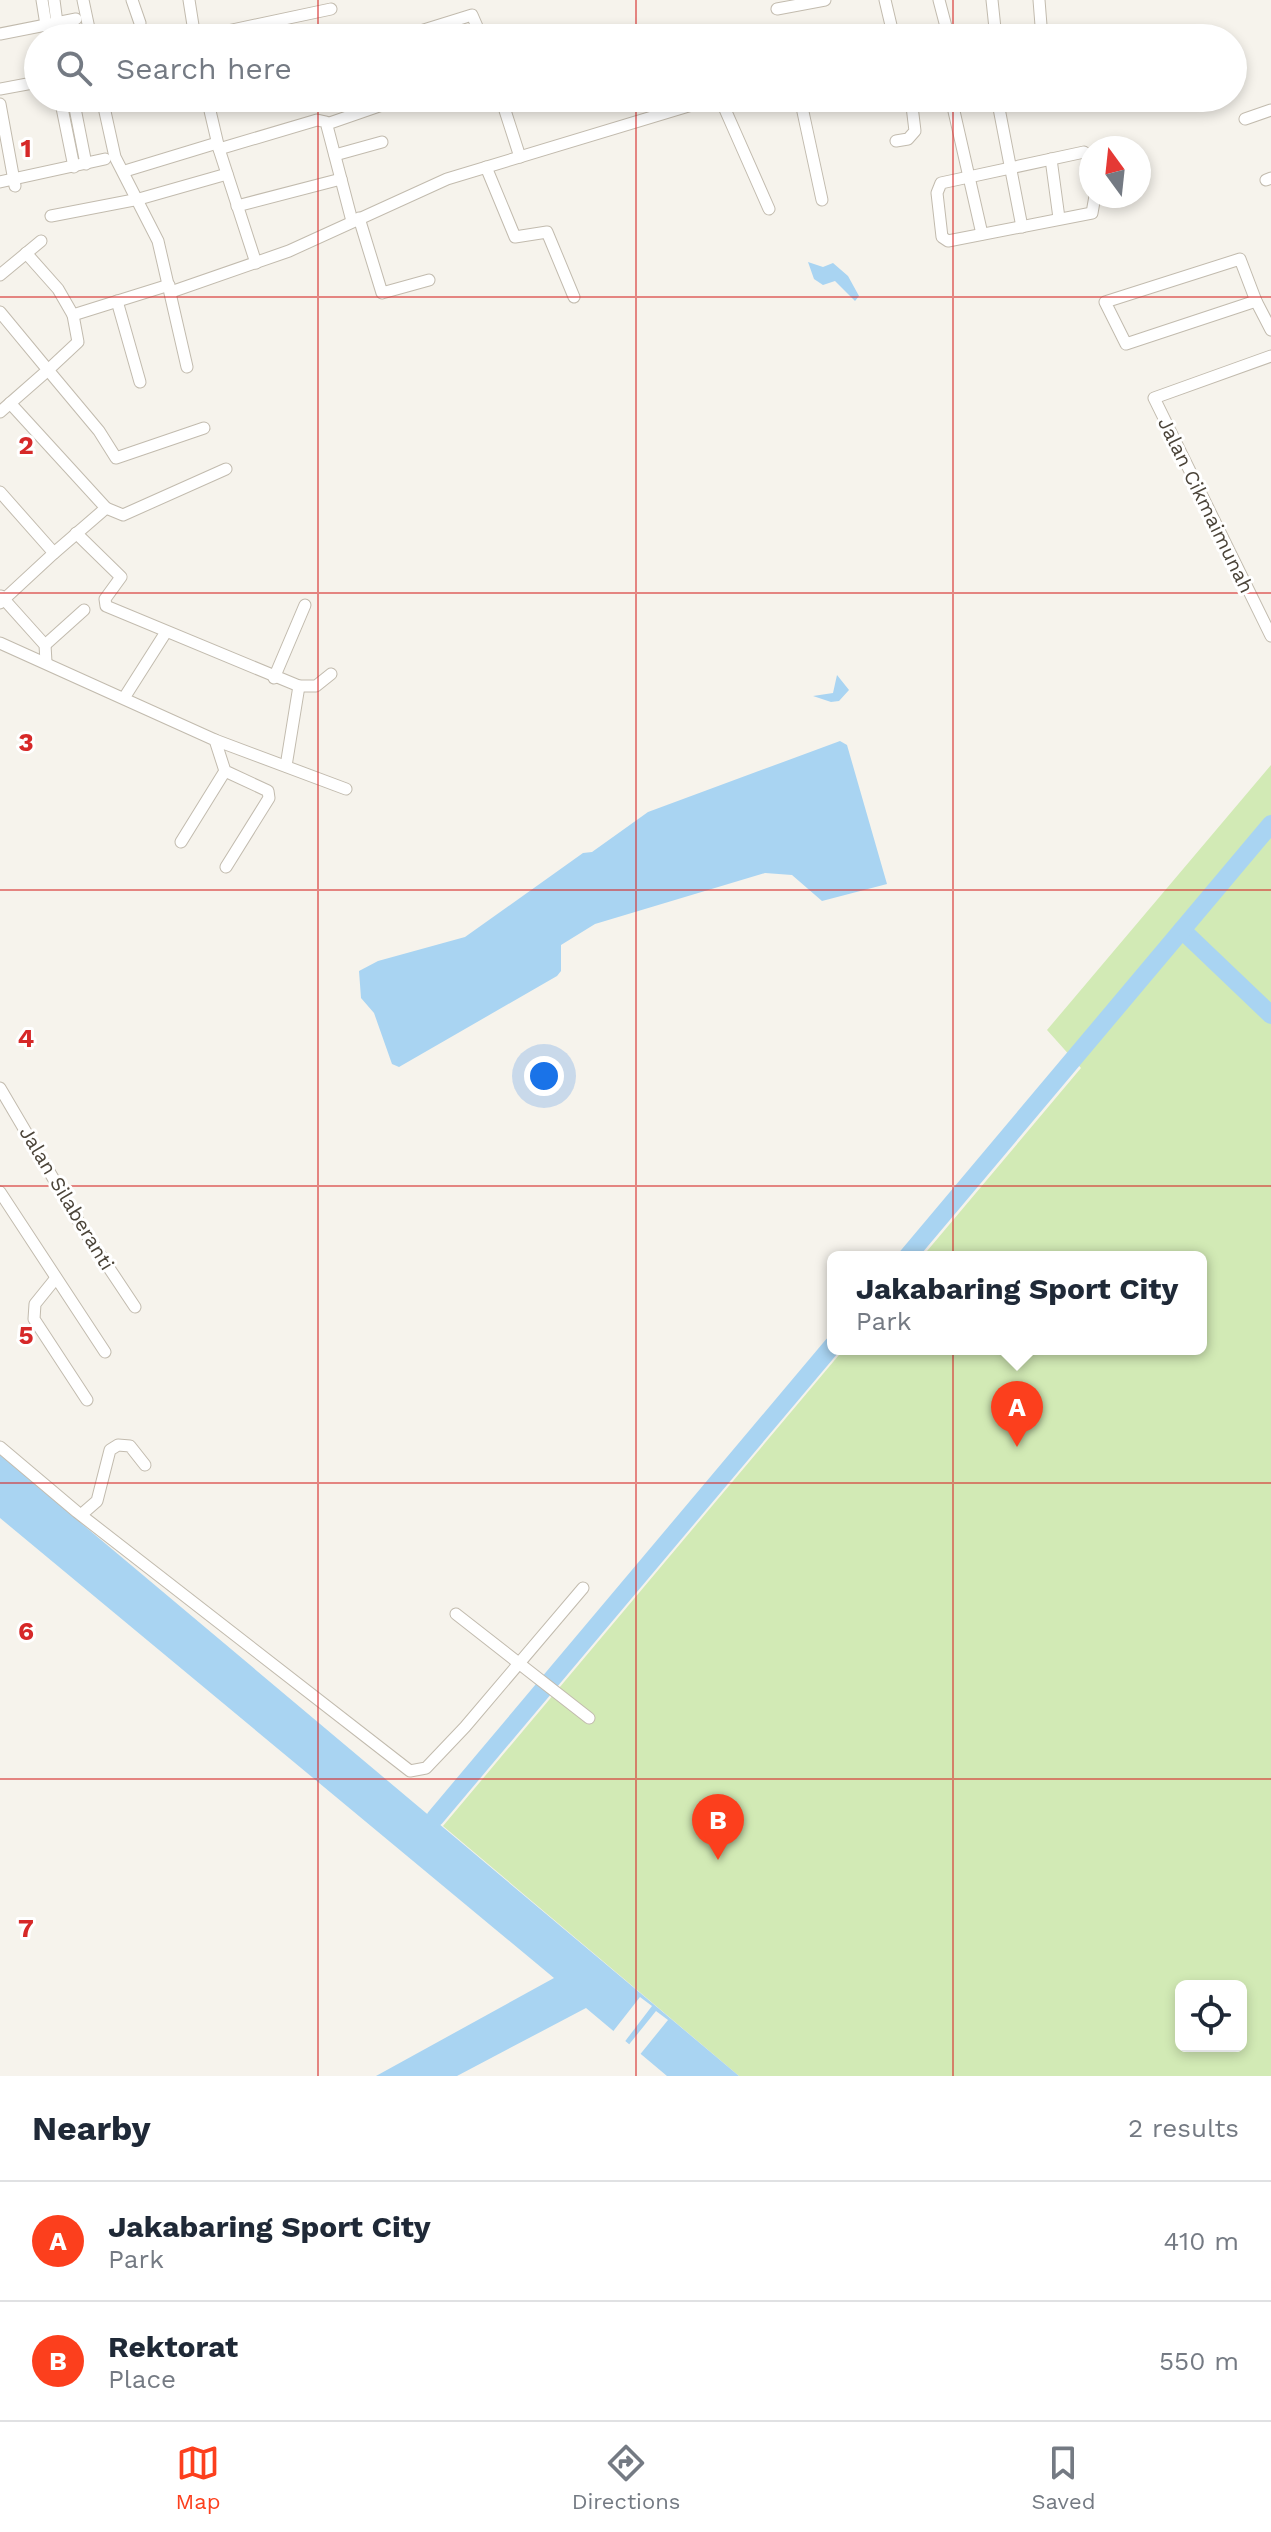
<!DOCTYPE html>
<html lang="en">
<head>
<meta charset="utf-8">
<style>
	:root { --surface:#fff; --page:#f2f2f3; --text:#1f2937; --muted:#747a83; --line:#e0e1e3; --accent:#fc3f1d }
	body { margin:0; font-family:"Work Sans",sans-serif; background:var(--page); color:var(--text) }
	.controls { position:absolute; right:24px; bottom:24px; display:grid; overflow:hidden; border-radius:12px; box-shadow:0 4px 12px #0003 }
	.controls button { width:72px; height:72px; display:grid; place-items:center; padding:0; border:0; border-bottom:2px solid var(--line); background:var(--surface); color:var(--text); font:40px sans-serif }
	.compass { position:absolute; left:1079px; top:136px; width:72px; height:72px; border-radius:50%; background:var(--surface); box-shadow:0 4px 12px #0003; rotate:345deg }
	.you { position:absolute; left:544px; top:1076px; width:28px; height:28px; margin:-20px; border:6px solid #fff; border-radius:50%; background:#1a73e8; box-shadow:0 0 0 12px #1a73e833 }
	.badge { display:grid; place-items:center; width:52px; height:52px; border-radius:50%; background:var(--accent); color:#fff; font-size:26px; font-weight:700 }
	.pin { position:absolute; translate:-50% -66px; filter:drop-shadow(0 2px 4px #0008) }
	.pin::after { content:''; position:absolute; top:42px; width:28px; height:24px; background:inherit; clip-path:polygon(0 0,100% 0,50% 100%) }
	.popup { position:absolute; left:827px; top:1251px; width:380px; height:104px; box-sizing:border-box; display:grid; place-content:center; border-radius:12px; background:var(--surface); filter:drop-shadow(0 2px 6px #0005); font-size:26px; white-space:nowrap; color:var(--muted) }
	.popup b { font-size:30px; color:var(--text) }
	.popup::after { content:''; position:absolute; left:50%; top:100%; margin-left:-16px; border:16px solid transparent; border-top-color:var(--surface) }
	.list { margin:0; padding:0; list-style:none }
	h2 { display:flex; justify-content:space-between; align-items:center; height:104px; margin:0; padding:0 32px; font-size:34px }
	h2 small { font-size:26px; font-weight:400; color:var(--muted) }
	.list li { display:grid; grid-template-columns:52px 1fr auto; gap:24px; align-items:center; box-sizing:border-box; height:120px; padding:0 32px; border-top:2px solid var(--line) }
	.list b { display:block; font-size:30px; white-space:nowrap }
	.list p { margin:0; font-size:26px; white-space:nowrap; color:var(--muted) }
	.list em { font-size:26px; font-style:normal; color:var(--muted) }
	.icon { flex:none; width:44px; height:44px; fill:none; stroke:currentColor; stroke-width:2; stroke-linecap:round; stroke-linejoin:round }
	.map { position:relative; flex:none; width:1271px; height:2076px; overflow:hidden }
	.search { position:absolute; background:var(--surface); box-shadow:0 4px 12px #0003; left:24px; right:24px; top:24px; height:88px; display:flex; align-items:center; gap:20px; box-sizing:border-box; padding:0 28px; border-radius:44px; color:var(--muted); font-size:30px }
	.sheet { height:344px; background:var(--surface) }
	nav { display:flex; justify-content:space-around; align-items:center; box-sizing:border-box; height:112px; border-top:2px solid var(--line); background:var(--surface); font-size:22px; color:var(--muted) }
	nav a { display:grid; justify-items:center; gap:4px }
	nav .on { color:var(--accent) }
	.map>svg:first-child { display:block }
	.green { fill:#d2eab5; fill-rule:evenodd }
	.water { fill:#a9d4f2 }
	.pier { fill:#f6f3ec }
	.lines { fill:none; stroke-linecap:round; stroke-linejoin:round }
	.river { stroke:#a9d4f2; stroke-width:18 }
	.minor-casing { stroke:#c2bbae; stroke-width:13 }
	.minor { stroke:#fff; stroke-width:11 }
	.grid { fill:none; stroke:#d62828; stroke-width:2; stroke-opacity:0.55 }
	.labels { text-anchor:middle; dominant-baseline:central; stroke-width:6; stroke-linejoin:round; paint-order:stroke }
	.street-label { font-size:20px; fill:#4b4439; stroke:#fff }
	.grid-label { font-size:26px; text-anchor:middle; font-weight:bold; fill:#d62828; stroke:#fff; stroke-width:6; stroke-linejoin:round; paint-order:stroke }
</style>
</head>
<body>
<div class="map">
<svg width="1271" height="2076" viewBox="0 0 1271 2076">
	<rect width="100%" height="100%" fill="#f6f3ec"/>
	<path class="green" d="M1271 765V2076H739L443 1826 844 1349H1201V1257H922L1081 1068 1047 1030ZM1181 1986H1241V2046H1181Z"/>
	<g class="water">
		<polygon points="808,262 823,267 833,263 848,276 859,296 855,301 835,281 823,285 814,279"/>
		<polygon points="837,675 849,690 839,701 831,702 813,696 833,693"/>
		<polygon points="840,741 847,745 887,884 822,901 792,875 765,873 595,924 561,945 561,971 557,976 399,1067 392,1064 374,1013 361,998 359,971 378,961 465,937 583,853 592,852 648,812"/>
		<polygon points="0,1455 739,2076 667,2076 586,2008 457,2076 376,2076 554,1978 0,1518"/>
	</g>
	<g class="pier">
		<polygon points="640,1997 652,2006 623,2044 611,2034"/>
		<polygon points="656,2011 668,2020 638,2057 627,2047"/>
	</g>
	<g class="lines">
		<g class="river">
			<polyline points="1182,930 1271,1015"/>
			<polyline points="907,1257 1271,824"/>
			<polyline points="435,1818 833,1345"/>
		</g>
		<g class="minor-casing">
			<g id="minor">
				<polyline points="42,0 46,25"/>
				<polyline points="54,0 57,23"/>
				<polyline points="83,0 91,38"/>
				<polyline points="132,0 140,23"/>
				<polyline points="189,0 195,38 331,9"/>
				<polyline points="885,0 894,38"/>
				<polyline points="939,0 949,38"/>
				<polyline points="992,0 996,38"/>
				<polyline points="1039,0 1042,38"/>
				<polyline points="777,9 825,0"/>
				<polyline points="0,34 76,19"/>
				<polyline points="398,38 472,15 482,38"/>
				<polyline points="0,89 38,82"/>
				<polyline points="60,98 74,167"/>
				<polyline points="73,98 86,164"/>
				<polyline points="102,98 115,157 158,241 187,367"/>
				<polyline points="207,98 219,149 256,263"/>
				<polyline points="501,98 520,157"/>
				<polyline points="720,98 769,209"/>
				<polyline points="800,98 822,200"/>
				<polyline points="951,98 982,234"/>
				<polyline points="997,98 1022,227"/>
				<polyline points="0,104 15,186"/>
				<polyline points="1245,119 1271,110"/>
				<polyline points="327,124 402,98"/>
				<polyline points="896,141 908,139 915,131 911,98"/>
				<polyline points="219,149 317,120 326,122 352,221"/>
				<polyline points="335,155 382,142"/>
				<polyline points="1051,159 1059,218"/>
				<polyline points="1091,159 1084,152 941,183 937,193 942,237 948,241 1092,213 1095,196"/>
				<polyline points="486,167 515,237 547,232 574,297"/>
				<polyline points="125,171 217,143"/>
				<polyline points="1266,180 1271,178"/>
				<polyline points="0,182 105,159"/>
				<polyline points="237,206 341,179"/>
				<polyline points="51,216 139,199 227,174"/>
				<polyline points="359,218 382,293 429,280"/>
				<polyline points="26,253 58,289 73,315 169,285"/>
				<polygon points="1240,259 1256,301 1126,344 1105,302"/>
				<polyline points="0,275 41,241"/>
				<polyline points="171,292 289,251 447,179 715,98"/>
				<polyline points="117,301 140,382"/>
				<polyline points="1256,301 1271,330"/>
				<polyline points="0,312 48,370 0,412"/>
				<polyline points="73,315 78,342 48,370 99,431 116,458 204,428"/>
				<polyline points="1271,356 1154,398 1271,636"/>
				<polyline points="10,403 106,508 54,553"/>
				<polyline points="0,492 54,553 0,603"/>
				<polyline points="106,508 123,515 226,469"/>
				<polyline points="76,533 121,577 105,599 106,606 299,686 316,686 331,674"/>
				<polyline points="1,596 45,645 46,662"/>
				<polyline points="0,643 215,740 225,771 268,791 269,798 226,867"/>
				<polyline points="45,645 84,610"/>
				<polyline points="274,678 305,605"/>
				<polyline points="124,698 166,632"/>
				<polyline points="215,740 346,789"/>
				<polyline points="286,766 299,686"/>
				<polyline points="181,842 225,771"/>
				<polyline points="0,1088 83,1229 135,1307"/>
				<polyline points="0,1192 105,1352"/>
				<polyline points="56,1278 35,1304 34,1319 87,1400"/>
				<polyline points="0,1447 77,1512 410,1771 426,1768 465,1727 583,1588"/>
				<polyline points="82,1514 97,1501 110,1450 118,1445 130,1446 145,1465"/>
				<polyline points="456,1614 589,1718"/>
			</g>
		</g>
		<use href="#minor" class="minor"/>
	</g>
	<path class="grid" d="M318 0V38M636 0V38M953 0V38M318 98V2076M636 98V2076M953 98V2076M0 297H1271M0 593H1271M0 890H1271M0 1186H1271M0 1483H1271M0 1779H1271"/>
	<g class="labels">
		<g class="street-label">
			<text transform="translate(1206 505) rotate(64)">Jalan Cikmaimunah</text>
			<text transform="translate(67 1198) rotate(59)">Jalan Silaberanti</text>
		</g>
	</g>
	<g class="grid-label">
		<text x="26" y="157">1</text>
		<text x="26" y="454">2</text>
		<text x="26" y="751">3</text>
		<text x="26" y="1047">4</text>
		<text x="26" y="1344">5</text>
		<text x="26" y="1640">6</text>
		<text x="26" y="1937">7</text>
	</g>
</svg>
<div class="controls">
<button><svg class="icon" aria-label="locate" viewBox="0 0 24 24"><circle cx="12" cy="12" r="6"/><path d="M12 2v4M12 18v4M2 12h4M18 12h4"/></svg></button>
</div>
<svg class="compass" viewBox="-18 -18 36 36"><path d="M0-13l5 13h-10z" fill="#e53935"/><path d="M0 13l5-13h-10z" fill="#747a83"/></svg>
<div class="you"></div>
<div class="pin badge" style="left:1017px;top:1447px">A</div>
<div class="popup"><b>Jakabaring Sport City</b>Park</div>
<div class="pin badge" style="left:718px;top:1860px">B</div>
<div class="search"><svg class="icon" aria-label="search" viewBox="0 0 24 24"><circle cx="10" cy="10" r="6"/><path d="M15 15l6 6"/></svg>Search here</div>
</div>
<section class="sheet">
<h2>Nearby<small>2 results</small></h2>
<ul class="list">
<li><span class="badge">A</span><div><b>Jakabaring Sport City</b><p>Park</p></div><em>410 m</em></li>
<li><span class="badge">B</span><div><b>Rektorat</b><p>Place</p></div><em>550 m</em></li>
</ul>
</section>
<nav>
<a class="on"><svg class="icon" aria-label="map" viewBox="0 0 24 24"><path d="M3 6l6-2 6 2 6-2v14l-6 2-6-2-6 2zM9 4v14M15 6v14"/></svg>Map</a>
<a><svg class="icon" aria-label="directions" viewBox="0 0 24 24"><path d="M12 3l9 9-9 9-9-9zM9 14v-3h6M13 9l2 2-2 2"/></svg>Directions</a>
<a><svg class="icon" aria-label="saved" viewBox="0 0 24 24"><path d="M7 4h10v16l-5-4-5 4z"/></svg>Saved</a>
</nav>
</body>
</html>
